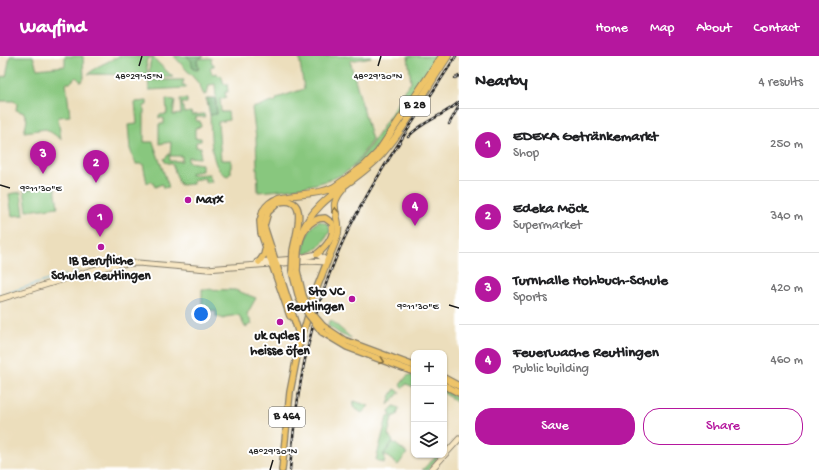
<!DOCTYPE html>
<html lang="en">
<head>
<meta charset="utf-8">
<style>
	:root { --surface:#fff; --page:#f2f2f2; --text:#202124; --muted:#757577; --line:#e0e0e0; --accent:#b5179e }
	body { margin:0; font-family:"Gochi Hand",sans-serif; background:var(--page); color:var(--text) }
	.controls { position:absolute; right:12px; bottom:12px; display:grid; overflow:hidden; border-radius:8px; box-shadow:0 1px 3px #0004 }
	.controls button { width:36px; height:36px; display:grid; place-items:center; padding:0; border:0; border-bottom:1px solid var(--line); background:var(--surface); color:var(--text); font:20px sans-serif }
	.you { position:absolute; left:201px; top:258px; width:14px; height:14px; margin:-10px; border:3px solid #fff; border-radius:50%; background:#1a73e8; box-shadow:0 0 0 6px #1a73e833 }
	.badge { display:grid; place-items:center; width:26px; height:26px; border-radius:50%; background:var(--accent); color:#fff; font-size:13px; font-weight:700 }
	.pin { position:absolute; translate:-50% -33px; filter:drop-shadow(0 1px 2px #0008) }
	.pin::after { content:''; position:absolute; top:21px; width:14px; height:12px; background:inherit; clip-path:polygon(0 0,100% 0,50% 100%) }
	.list { margin:0; padding:0; list-style:none }
	h2 { display:flex; justify-content:space-between; align-items:center; height:52px; margin:0; padding:0 16px; font-size:17px }
	h2 small { font-size:13px; font-weight:400; color:var(--muted) }
	.list li { display:grid; grid-template-columns:26px 1fr auto; gap:12px; align-items:center; box-sizing:border-box; height:72px; padding:0 16px; border-top:1px solid var(--line) }
	.list b { display:block; font-size:15px; white-space:nowrap }
	.list p { margin:0; font-size:13px; white-space:nowrap; color:var(--muted) }
	.list em { font-size:13px; font-style:normal; color:var(--muted) }
	.actions { display:flex; gap:8px; padding:12px 16px }
	.actions a { flex:1; padding:9px 0; border:1px solid var(--accent); border-radius:16px; text-align:center; font-size:14px; color:var(--accent) }
	.actions .main { background:var(--accent); color:#fff }
	.icon { flex:none; width:22px; height:22px; fill:none; stroke:currentColor; stroke-width:2; stroke-linecap:round; stroke-linejoin:round }
	.map { position:relative; flex:none; width:459px; height:414px; overflow:hidden }
	header { display:flex; align-items:center; gap:24px; box-sizing:border-box; height:56px; padding:0 20px; background:var(--accent); color:#fff }
	header strong { font-size:19px }
	nav { display:flex; gap:22px; margin-inline-start:auto; font-size:14px }
	main { display:flex }
	aside { flex:1; background:var(--surface) }
	.map>svg:first-child { display:block }
	.green { fill:#88c77e; stroke:#52724d }
	.forest { fill:#6eac6d; stroke:#456444 }
	.lines { fill:none; stroke-linecap:round; stroke-linejoin:round }
	.stream { stroke:#5db7da; stroke-width:1 }
	.secondary-casing { stroke:#847d6c; stroke-width:7 }
	.primary-casing { stroke:#847d6c; stroke-width:8 }
	.highway-casing { stroke:#847d6c; stroke-width:8 }
	.secondary { stroke:#f8e7c3; stroke-width:5 }
	.primary { stroke:#eec469; stroke-width:5.5 }
	.highway { stroke:#eec469; stroke-width:6 }
	.rail-casing { stroke:#1c1c1c; stroke-width:2.5 }
	.rail { stroke:#fff; stroke-width:1; stroke-dasharray:3; stroke-linecap:butt }
	.primary-bridge-casing { stroke:#847d6c; stroke-width:8; stroke-linecap:butt }
	.primary-bridge { stroke:#eec469; stroke-width:5.5 }
	.oneway { stroke:#857042 }
	.ticks { fill:none; stroke:#1c1c1c; stroke-width:1.5 }
	.poi-dot { fill:#b5179e; stroke:#fff; stroke-width:1.5 }
	.labels { text-anchor:middle; dominant-baseline:central; stroke-width:4; stroke-linejoin:round; paint-order:stroke }
	.shield { fill:#fff; stroke:#606060; stroke-width:1 }
	.shield-label { font-size:12px; font-weight:bold; fill:#1c1c1c }
	.poi-label { font-size:13px; font-weight:bold; fill:#1c1c1c; stroke:#fff }
	.ticks-label { font-size:10px; text-anchor:middle; fill:#1c1c1c; stroke:#fff; stroke-width:4; stroke-linejoin:round; paint-order:stroke }
</style>
</head>
<body>
<header>
<strong>Wayfind</strong>
<nav><a>Home</a><a>Map</a><a>About</a><a>Contact</a></nav>
</header>
<main>
<div class="map">
<svg width="459" height="414" viewBox="0 0 459 414">
	<rect width="100%" height="100%" fill="#fff"/>
	<filter id="ink" filterUnits="userSpaceOnUse"><feTurbulence type="fractalNoise" baseFrequency=".025" numOctaves="2"/><feDisplacementMap in="SourceGraphic" scale="8" xChannelSelector="R" yChannelSelector="G"/><feConvolveMatrix kernelMatrix="1 2 1 2 8 2 1 2 1" color-interpolation-filters="sRGB"/></filter>
	<filter id="wash" filterUnits="userSpaceOnUse"><feTurbulence type="fractalNoise" baseFrequency=".012" numOctaves="4" result="noise"/><feDisplacementMap in="SourceGraphic" scale="16" xChannelSelector="R" yChannelSelector="G"/><feGaussianBlur stdDeviation="0.9" result="paint"/><feColorMatrix in="noise" values="0 0 0 0 0 0 0 0 0 0 0 0 0 0 0 0 0 1.4 0 .05"/><feComposite in="paint" operator="in"/></filter>
	<g filter="url(#wash)">
		<rect width="100%" height="100%" fill="#ecdebc"/>
		<g class="green">
			<polygon points="10,0 33,0 37,13 65,10 65,0 83,0 84,22 81,26 76,21 70,27 66,27 70,60 58,61 61,83 46,73 24,76 27,64 24,57 16,54 17,48 14,45 0,45 0,25 2,20 6,21"/>
			<polygon points="119,0 152,0 146,5 148,19 88,18 97,11"/>
			<polygon points="153,0 154,0 153,2 173,21 149,22 150,7"/>
			<path d="M174 0H200L194 3 197 14 199 13 197 3 211 2 212 8H214V10L210 11 212 18 217 17 218 20 221 19 224 28H227L228 36H225L226 42 220 43 221 56H228L229 64 218 66 221 104H231V117L228 120C209 116 211 75 210 59L217 58 215 28 209 29 207 38 204 39 200 31 201 30Z"/>
			<path d="M299 0H371V1L350 5 372 84C365 94 358 106 349 114 327 130 285 134 258 136L256 82 252 52 276 45 277 42 304 33Z"/>
			<path d="M408 0H439L375 94 367 103 352 113C369 94 382 71 396 50 403 40 401 35 411 27Z"/>
			<polygon points="148,24 184,24 182,29 185,29 186,32 149,34"/>
			<polygon points="166,43 175,44 173,59 181,58 180,43 187,43 187,47 182,47 184,57 191,56 192,59 204,58 205,61 196,61 196,65 200,65 201,71 195,72 195,82 201,82 201,85 196,86 196,91 201,91 200,102 188,101 188,106 202,108 202,115 190,117 190,119 209,118 212,126 205,126 205,122 193,124 193,128 180,129 172,108 165,106 164,103 169,98 170,105 182,105 182,100 170,100 171,86 159,88 159,68 164,68 164,62 159,62 159,59 167,58"/>
			<polygon points="147,45 147,49 144,50 144,86 153,86 169,131 163,132 162,128 155,131 152,125 147,127 143,108 136,108 130,93 128,69 137,68 135,46"/>
			<polygon points="55,130 58,151 27,155 24,134"/>
			<polygon points="21,136 24,159 12,160 9,138"/>
			<path d="M319 165 328 168 330 175C323 188 317 195 303 199 305 186 307 172 319 165Z"/>
			<polygon points="202,233 235,234 256,242 247,258 252,268 245,271 239,259 225,261 224,263 216,260 216,255 202,253"/>
			<polygon points="331,264 351,282 351,283 340,278 327,269"/>
			<polygon points="410,319 414,321 414,331 406,328 403,332 400,329 407,320"/>
			<polygon points="395,333 400,336 388,349 391,339"/>
			<polygon points="444,333 459,344 459,348 444,337"/>
			<polygon points="354,345 369,350 362,357 353,351"/>
			<polygon points="394,350 399,352 397,359 392,361 388,379 393,385 383,399 385,400 384,407 376,404 387,361 391,360 389,355"/>
			<polygon points="393,386 407,397 398,409 384,398"/>
			<polygon points="438,399 440,399 428,414 422,414"/>
		</g>
		<g class="forest">
			<polygon points="186,0 204,0 197,4 198,12 197,14 193,13 191,4"/>
			<polygon points="206,42 215,42 217,58 210,59"/>
		</g>
		<g class="lines">
			<g class="stream">
				<polyline points="72,217 78,215"/>
				<polyline points="0,239 65,219"/>
			</g>
		</g>
	</g>
	<g filter="url(#ink)">
		<g class="lines">
			<g class="secondary-casing">
				<g id="secondary">
					<polyline points="257,206 295,203 317,198 327,205"/>
					<polyline points="0,243 93,214 119,208 138,207 207,213 309,205 327,206"/>
					<polyline points="431,414 459,383"/>
				</g>
			</g>
			<g class="primary-casing">
				<g id="primary">
					<polyline points="263,155 260,165 261,177 290,260"/>
					<path d="M298 195C300 180 307 162 325 162L332 167C336 180 327 190 317 198"/>
					<polyline points="259,206 264,199 266,191"/>
					<polyline points="292,215 299,242"/>
					<polyline points="297,215 303,240"/>
					<polyline points="323,270 344,284 414,310"/>
					<polyline points="322,276 347,291 414,316"/>
					<polyline points="300,288 313,242 327,206"/>
					<polyline points="444,322 459,330"/>
					<polyline points="444,329 459,337"/>
					<path d="M282 414 290 336 298 295V275L264 170 268 156 279 146C311 139 295 180 293 195"/>
				</g>
			</g>
			<g class="highway-casing">
				<g id="highway">
					<polyline points="330,134 364,110 378,96 442,0"/>
					<path d="M263 155C276 132 310 143 332 132"/>
					<path d="M301 178C316 140 355 128 381 99 407 70 426 33 448 0"/>
					<path d="M327 206C330 197 336 187 338 177 341 158 326 152 343 133"/>
				</g>
			</g>
			<use href="#secondary" class="secondary"/>
			<use href="#primary" class="primary"/>
			<use href="#highway" class="highway"/>
			<g class="rail-casing">
				<g id="rail">
					<polyline points="455,22 459,20"/>
					<polyline points="449,68 459,50"/>
					<path d="M408 81C422 65 444 60 459 46"/>
					<path d="M290 414C296 334 310 257 344 183 375 118 418 60 456 0"/>
				</g>
			</g>
			<use href="#rail" class="rail"/>
			<g class="primary-bridge-casing">
				<g id="primary-bridge">
					<polyline points="292,215 293,195"/>
					<polyline points="297,215 298,195"/>
					<polyline points="303,240 311,256 323,270"/>
					<polyline points="299,242 308,258 322,276"/>
				</g>
			</g>
			<use href="#primary-bridge" class="primary-bridge"/>
		</g>
		<defs><path id="oneway-chevron" d="M-2-3.5L2.5 0L-2 3.5" fill="none" stroke-width="1.6" stroke-linecap="round" stroke-linejoin="round"/></defs>
		<g class="oneway">
			<use href="#oneway-chevron" transform="translate(335 154) rotate(-95)"/>
			<use href="#oneway-chevron" transform="translate(382 305) rotate(20)"/>
		</g>
	</g>
	<path class="ticks" d="M139 10 142 0M378 10 381 0M0 129 10 132M449 249 459 252M270 414 273 404"/>
	<g class="poi-dot">
		<circle cx="188" cy="144" r="4"/>
		<circle cx="101" cy="191" r="4"/>
		<circle cx="352" cy="243" r="4"/>
		<circle cx="280" cy="266" r="4"/>
	</g>
	<g class="labels">
		<g class="shield">
			<rect x="400" y="40" width="30" height="20" rx="3"/>
			<rect x="269" y="351" width="36" height="20" rx="3"/>
		</g>
		<g class="shield-label">
			<text x="415" y="50">B 28</text>
			<text x="287" y="361">B 464</text>
		</g>
		<g class="poi-label">
			<text x="196" y="144" text-anchor="start">Marx</text>
			<text x="101" y="205">IB Berufliche<tspan x="101" dy="15">Schulen Reutlingen</tspan></text>
			<text x="344" y="236" text-anchor="end">Sto VC<tspan x="344" dy="15">Reutlingen</tspan></text>
			<text x="280" y="280">uk cycles |<tspan x="280" dy="15">heisse öfen</tspan></text>
		</g>
	</g>
	<g class="ticks-label">
		<text x="139" y="23">48°29'15"N</text>
		<text x="378" y="23">48°29'30"N</text>
		<text x="41" y="135">9°11'30"E</text>
		<text x="418" y="253">9°11'30"E</text>
		<text x="273" y="398">48°29'30"N</text>
	</g>
</svg>
<div class="controls">
<button>+</button>
<button>−</button>
<button><svg class="icon" aria-label="layers" viewBox="0 0 24 24"><path d="M12 4l9 5-9 5-9-5zM3 14l9 5 9-5"/></svg></button>
</div>
<div class="you"></div>
<div class="pin badge" style="left:100px;top:181px">1</div>
<div class="pin badge" style="left:96px;top:127px">2</div>
<div class="pin badge" style="left:43px;top:118px">3</div>
<div class="pin badge" style="left:415px;top:170px">4</div>
</div>
<aside>
<h2>Nearby<small>4 results</small></h2>
<ul class="list">
<li><span class="badge">1</span><div><b>EDEKA Getränkemarkt</b><p>Shop</p></div><em>250 m</em></li>
<li><span class="badge">2</span><div><b>Edeka Möck</b><p>Supermarket</p></div><em>340 m</em></li>
<li><span class="badge">3</span><div><b>Turnhalle Hohbuch-Schule</b><p>Sports</p></div><em>420 m</em></li>
<li><span class="badge">4</span><div><b>Feuerwache Reutlingen</b><p>Public building</p></div><em>460 m</em></li>
</ul>
<div class="actions"><a class="main">Save</a><a>Share</a></div>
</aside>
</main>
</body>
</html>
